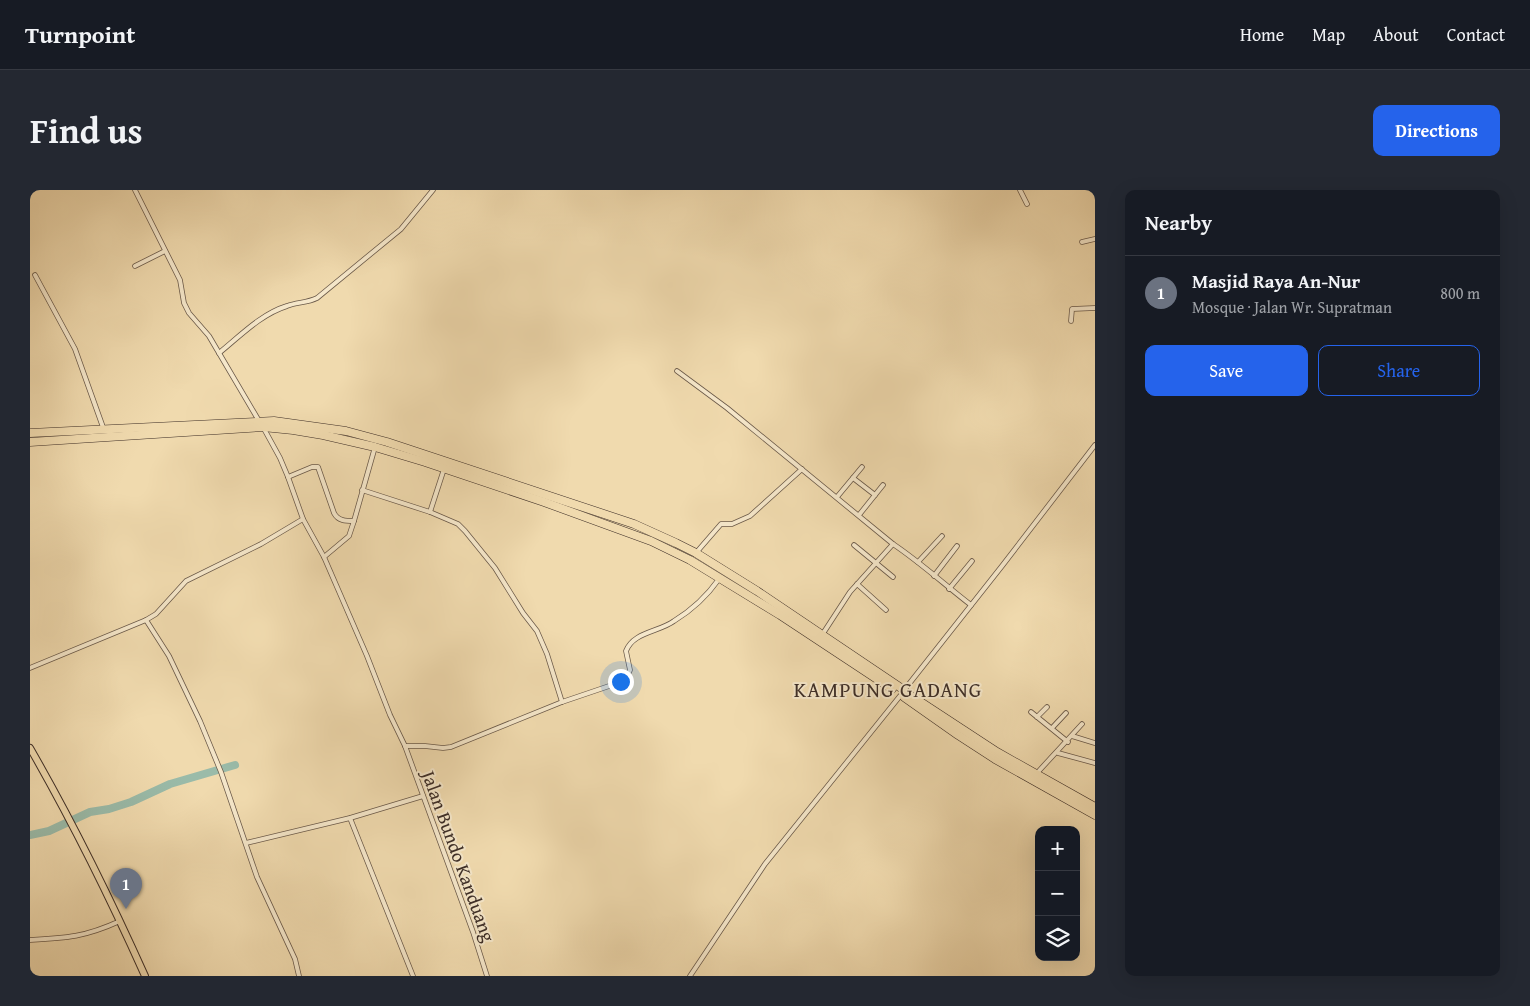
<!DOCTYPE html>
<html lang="en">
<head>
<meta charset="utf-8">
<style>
	:root { --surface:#171b24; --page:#242831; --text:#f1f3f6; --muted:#9ea1a6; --line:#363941; --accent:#2563eb }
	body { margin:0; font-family:"Gentium Book Plus",serif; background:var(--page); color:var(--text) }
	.controls { position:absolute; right:15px; bottom:15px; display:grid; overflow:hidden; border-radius:10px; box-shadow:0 5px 20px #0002 }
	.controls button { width:45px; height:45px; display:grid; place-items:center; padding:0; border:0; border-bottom:1px solid var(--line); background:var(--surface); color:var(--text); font:25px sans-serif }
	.you { position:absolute; left:590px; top:491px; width:18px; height:18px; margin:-12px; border:4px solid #fff; border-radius:50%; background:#1a73e8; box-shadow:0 0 0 8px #1a73e833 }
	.badge { display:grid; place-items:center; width:32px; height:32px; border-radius:50%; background:var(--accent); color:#fff; font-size:16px; font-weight:700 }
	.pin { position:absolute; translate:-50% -41px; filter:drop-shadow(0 1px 2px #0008) }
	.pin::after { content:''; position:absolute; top:26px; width:18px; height:15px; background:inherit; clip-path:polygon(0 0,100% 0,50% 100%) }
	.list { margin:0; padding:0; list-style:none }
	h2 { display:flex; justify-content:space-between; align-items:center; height:65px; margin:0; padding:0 20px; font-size:21px }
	h2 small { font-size:16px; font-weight:400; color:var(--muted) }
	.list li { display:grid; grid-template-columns:32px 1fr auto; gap:15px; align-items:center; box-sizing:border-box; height:75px; padding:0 20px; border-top:1px solid var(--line) }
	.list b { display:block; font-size:19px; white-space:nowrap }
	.list p { margin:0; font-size:16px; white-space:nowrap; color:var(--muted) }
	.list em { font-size:16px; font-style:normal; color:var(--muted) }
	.actions { display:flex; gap:10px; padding:15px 20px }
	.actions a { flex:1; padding:11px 0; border:1px solid var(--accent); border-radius:10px; text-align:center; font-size:18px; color:var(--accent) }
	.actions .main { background:var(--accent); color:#fff }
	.icon { flex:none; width:28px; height:28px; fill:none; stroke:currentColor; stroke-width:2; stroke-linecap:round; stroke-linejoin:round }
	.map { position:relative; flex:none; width:1065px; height:786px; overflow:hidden; border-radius:10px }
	header { display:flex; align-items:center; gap:30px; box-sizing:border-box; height:70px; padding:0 25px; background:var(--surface); border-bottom:1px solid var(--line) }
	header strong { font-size:24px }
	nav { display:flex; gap:28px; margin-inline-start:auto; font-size:18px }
	.intro { display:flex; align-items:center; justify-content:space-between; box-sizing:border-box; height:120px; padding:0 30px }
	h1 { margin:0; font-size:35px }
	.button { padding:12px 22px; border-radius:10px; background:var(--accent); color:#fff; font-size:18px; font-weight:700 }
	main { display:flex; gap:30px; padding:0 30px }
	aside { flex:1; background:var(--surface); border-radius:10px; box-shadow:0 5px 20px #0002 }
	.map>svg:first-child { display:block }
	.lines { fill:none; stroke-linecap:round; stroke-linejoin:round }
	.river { stroke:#9abba9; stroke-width:8 }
	.street-casing { stroke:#6a5949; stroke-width:5.5 }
	.primary-casing { stroke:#3d2e27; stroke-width:8 }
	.highway-casing { stroke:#3d2e27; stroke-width:9 }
	.street { stroke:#f5e7ca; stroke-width:4 }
	.primary { stroke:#f0daae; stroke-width:6 }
	.highway { stroke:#f0daae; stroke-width:8 }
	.labels { text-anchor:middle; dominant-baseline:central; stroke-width:4; stroke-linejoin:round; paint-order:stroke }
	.street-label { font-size:19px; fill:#3d2e27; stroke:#f5e7ca }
	.quarter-label { font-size:21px; letter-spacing:1px; fill:#3d2e27; stroke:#f5e7ca }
</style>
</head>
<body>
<header>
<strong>Turnpoint</strong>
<nav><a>Home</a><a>Map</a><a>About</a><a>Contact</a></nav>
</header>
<div class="intro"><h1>Find us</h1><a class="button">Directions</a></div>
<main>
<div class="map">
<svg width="1065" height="786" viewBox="0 0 1065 786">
	<rect width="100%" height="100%" fill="#f0daae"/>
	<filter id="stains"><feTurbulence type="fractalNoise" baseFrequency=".004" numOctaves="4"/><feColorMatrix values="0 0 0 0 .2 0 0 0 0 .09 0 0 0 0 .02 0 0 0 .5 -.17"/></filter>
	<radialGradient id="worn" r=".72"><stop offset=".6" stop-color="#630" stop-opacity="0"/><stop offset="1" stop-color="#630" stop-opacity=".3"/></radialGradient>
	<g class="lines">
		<polyline class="river" points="0,645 19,641 60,622 79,619 101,612 140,594 205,575"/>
		<g class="street-casing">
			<g id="street">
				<polyline points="105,0 150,90 154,113 159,123 179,146 229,231"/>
				<polyline points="990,0 997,14"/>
				<polyline points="1052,52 1065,49"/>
				<polyline points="105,76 135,61"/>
				<polyline points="5,85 45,159 74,240"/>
				<polyline points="1041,131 1042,119 1065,118"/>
				<path d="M189 163C210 146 231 124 257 116 267 112 277 113 287 108L371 39 403 0"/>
				<path d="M647 181 697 218 863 354C890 372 915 395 941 415"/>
				<path d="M233 237 250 268 258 287 282 277H288L304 323C308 331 316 331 324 331L345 257"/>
				<polyline points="823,288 845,305"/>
				<polyline points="332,300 400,322 428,334 435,341 465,378 493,423 507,441 517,464 532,512"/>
				<polyline points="807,307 832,277"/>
				<polyline points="400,322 414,279"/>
				<polyline points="829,325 853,295"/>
				<polyline points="273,329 294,367 337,466 360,525 375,556 443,742 457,786"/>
				<polyline points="824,355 863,387"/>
				<polyline points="665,364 691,334 702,334 720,326 772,279"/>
				<polyline points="294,367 319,346 324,331"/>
				<polyline points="888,372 912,346"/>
				<polyline points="904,386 927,356"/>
				<polyline points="827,394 856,420"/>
				<polyline points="919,399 942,371"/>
				<polyline points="116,430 139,466 170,531 191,582 227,687 265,769 269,786"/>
				<polyline points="792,445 820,402 863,354"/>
				<polyline points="0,478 116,430 126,424 156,391 231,354 273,329 258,287"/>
				<polyline points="875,499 972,376 1065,255"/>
				<polyline points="1001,522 1038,552"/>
				<polyline points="1007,527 1017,517"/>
				<polyline points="1022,538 1036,523"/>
				<polyline points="1042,546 1065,553"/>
				<path d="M375 556H395L413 558 421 557 532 512 588 493 597 486 600 480 596 461C603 442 629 442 644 431 662 420 677 406 689 389"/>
				<polyline points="1028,563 1065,573"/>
				<polyline points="1007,583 1052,534"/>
				<polyline points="320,628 383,786"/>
				<polyline points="216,653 320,628 393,606"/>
				<path d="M0 750C37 748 55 747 90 731"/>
				<polyline points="660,786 735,674 870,506"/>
			</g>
		</g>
		<g class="primary-casing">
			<path id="primary" d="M0 558C42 631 80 708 115 786"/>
		</g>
		<g class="highway-casing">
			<g id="highway">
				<polyline points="0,243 244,231 316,241 357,252 604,334 646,353 666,363 727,401 871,498"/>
				<polyline points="0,252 233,237 263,240 293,245 345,257 395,272 514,312 621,351 660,370 750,425 862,499"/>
				<polyline points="877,503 967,562 1065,617"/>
				<polyline points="874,507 928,545 965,569 1065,625"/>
			</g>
		</g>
		<use href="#street" class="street"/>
		<use href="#primary" class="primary"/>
		<use href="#highway" class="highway"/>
	</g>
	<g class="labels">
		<g class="street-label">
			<text transform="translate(429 666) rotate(70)">Jalan Bundo Kanduang</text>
		</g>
		<g class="quarter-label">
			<text x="858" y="499">KAMPUNG GADANG</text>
		</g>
	</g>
	<rect width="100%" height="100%" filter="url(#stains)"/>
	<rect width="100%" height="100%" fill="url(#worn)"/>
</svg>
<div class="controls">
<button>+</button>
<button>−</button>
<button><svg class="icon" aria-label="layers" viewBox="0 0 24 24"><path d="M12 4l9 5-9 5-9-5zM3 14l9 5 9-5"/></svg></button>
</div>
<div class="you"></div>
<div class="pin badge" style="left:96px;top:719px;background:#6b7280">1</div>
</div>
<aside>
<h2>Nearby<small></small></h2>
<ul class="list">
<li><span class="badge" style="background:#6b7280">1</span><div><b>Masjid Raya An-Nur</b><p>Mosque · Jalan Wr. Supratman</p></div><em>800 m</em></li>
</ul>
<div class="actions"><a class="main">Save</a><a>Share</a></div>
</aside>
</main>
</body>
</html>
